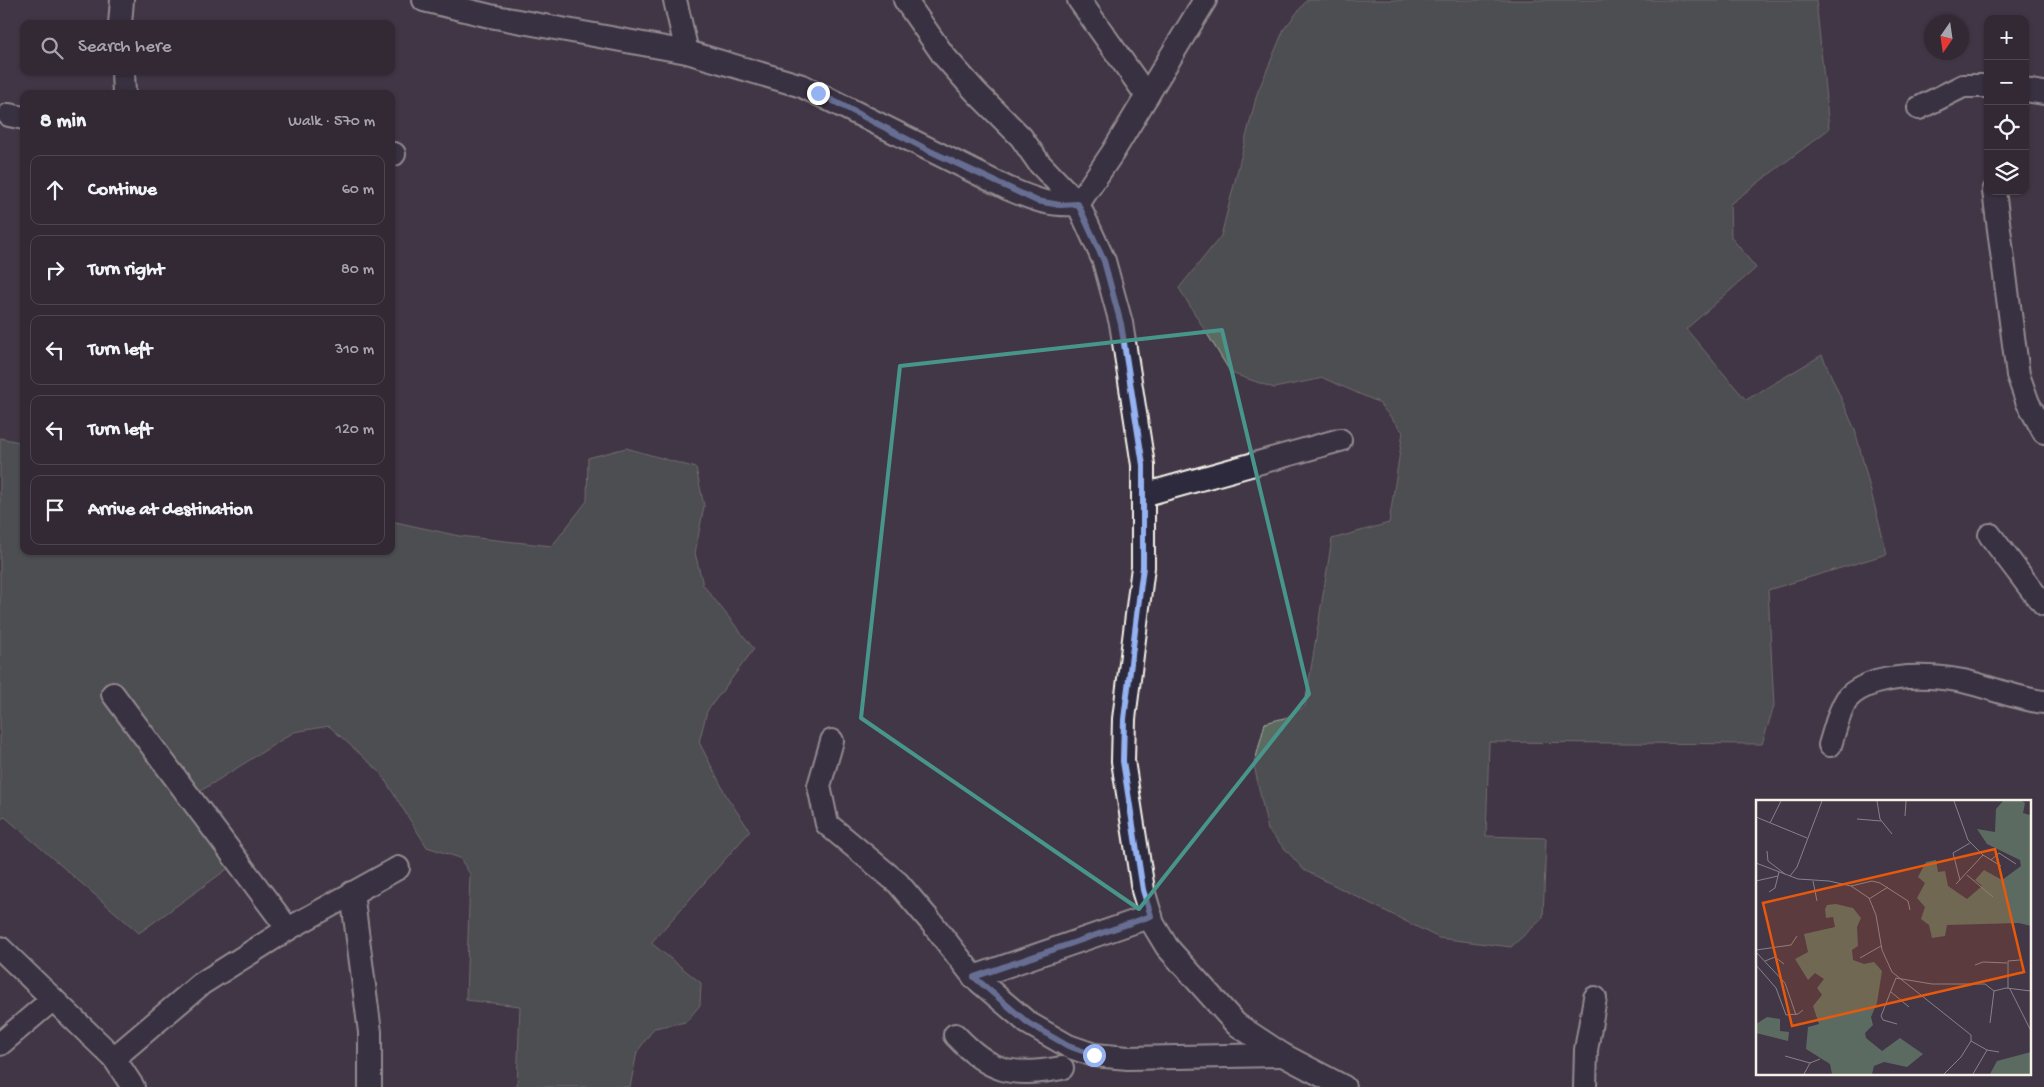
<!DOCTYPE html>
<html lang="en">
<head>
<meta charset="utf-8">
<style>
	:root { --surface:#322934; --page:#3a313c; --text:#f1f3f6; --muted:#a8a6ac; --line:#4d454f }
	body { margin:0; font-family:"Gochi Hand",sans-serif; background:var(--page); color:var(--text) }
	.controls { position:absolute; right:15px; top:15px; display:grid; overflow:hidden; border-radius:10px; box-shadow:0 1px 4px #0004 }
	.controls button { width:45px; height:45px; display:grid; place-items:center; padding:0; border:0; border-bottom:1px solid var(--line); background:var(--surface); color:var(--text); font:25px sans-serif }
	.compass { position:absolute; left:1924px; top:15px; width:45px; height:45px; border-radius:50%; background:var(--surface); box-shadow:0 1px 4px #0004; rotate:193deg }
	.stop { position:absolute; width:15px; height:15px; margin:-11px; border:4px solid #95b2f1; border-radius:50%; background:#fff }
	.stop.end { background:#95b2f1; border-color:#fff; box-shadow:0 1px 5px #0008 }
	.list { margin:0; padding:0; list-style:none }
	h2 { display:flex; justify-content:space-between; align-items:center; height:65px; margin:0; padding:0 20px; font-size:21px }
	h2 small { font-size:16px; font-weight:400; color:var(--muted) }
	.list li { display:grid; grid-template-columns:32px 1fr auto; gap:15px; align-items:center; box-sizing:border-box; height:70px; margin:0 10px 10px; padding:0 10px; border:1px solid var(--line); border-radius:10px }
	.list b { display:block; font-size:19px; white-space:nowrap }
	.list em { font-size:16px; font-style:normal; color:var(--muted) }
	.icon { flex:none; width:28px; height:28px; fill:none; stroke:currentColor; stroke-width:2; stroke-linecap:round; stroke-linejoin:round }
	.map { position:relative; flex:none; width:2044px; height:1087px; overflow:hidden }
	.search { position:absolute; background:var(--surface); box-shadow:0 1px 4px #0004; left:20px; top:20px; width:375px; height:55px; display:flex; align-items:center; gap:12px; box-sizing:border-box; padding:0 18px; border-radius:10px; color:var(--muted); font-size:19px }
	.panel { position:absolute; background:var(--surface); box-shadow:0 1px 4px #0004; left:20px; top:90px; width:375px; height:465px; border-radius:10px }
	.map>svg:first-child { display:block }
	.green { fill:#5c6b61; stroke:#a8aea4 }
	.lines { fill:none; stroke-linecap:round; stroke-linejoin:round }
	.minor-casing { stroke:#f4f1e8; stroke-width:26 }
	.minor { stroke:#2f2a3d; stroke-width:22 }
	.route { stroke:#95b2f1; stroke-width:6 }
	.marked { fill:none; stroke:#48958c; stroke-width:4; stroke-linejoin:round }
	.inset-road { fill:none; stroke:#898187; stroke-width:1 }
	.view { fill:#e8590c; fill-opacity:0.15; stroke:#e8590c; stroke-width:2.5 }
	.inset-edge { fill:none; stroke:#f4f1e8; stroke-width:2.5 }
</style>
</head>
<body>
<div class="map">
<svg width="2044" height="1087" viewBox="0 0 2044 1087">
	<rect width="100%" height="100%" fill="#423746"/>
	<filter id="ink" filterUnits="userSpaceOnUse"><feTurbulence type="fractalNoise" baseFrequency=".02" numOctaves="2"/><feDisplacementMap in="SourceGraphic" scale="10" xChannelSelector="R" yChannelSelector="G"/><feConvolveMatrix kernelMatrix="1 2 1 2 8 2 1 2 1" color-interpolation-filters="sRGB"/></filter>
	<g filter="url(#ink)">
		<g class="green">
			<polygon points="1307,0 1816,0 1829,129 1730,204 1731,237 1756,268 1686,329 1746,400 1822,355 1855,430 1887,554 1768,590 1774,706 1762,744 1489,742 1486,836 1546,838 1543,918 1511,947 1439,938 1304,870 1268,830 1254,765 1265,723 1288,717 1305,706 1332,539 1389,523 1403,432 1378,402 1323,378 1274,388 1231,373 1179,288 1221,236 1257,94 1284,29"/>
			<polygon points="0,438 24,443 24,551 391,551 391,521 459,536 552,546 587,501 588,458 626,448 696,468 704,506 695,553 703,585 754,649 707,711 699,742 727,797 750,831 651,943 701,983 700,1005 686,1022 654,1028 637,1052 630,1087 517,1087 520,1006 466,1000 470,874 460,858 427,847 380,772 329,726 294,732 183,802 230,867 139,933 5,817 0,819"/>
		</g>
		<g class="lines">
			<g class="minor-casing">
				<g id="minor">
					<path d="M424 0 490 16 687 52 802 86 1009 189C1035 200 1050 206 1078 204L1113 152 1205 0"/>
					<polyline points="675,0 687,52"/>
					<polyline points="905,0 944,56 976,92 1021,137 1039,163 1078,204 1104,261 1121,323 1143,465 1143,567 1124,719 1123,761 1143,890 1153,924 1167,947 1236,1024 1283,1055 1344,1087"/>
					<polyline points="1079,0 1147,96"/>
					<polyline points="120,24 122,0"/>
					<polyline points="123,71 124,94"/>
					<polyline points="2025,90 2044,93"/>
					<polyline points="1919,108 1963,86 1988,86"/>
					<polyline points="9,115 24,118"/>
					<polyline points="391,154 394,154"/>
					<polyline points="1994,191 2018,375 2028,403 2044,432"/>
					<polyline points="1143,495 1340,440"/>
					<polyline points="1990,535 2034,593 2044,604"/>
					<polyline points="113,694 288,929"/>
					<polyline points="832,741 819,786 827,824 898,883 932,923 974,977 1028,1023 1068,1046 1094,1055 1128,1058 1283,1055"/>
					<path d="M1830 745C1835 730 1838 713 1847 699 1853 691 1867 685 1876 682 1903 675 1935 676 1963 681 1990 687 2016 699 2044 702"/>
					<polyline points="352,893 370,1032 370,1087"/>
					<polyline points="0,948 114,1058 133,1087"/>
					<polyline points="974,977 1151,916"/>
					<path d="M955 1035C991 1073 1011 1077 1062 1068"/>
					<polyline points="0,1044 53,999"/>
					<polyline points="114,1058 201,984 288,929 398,868"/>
					<polyline points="1585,1087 1586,1050 1595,998"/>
				</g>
			</g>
			<use href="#minor" class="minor"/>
		</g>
	</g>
	<g class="lines" filter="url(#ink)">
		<polyline class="route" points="818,93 930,151 1037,201 1060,205 1078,204 1104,261 1121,324 1143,465 1143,567 1124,719 1123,761 1143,890 1151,916 974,977 1028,1023 1068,1046 1094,1055"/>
	</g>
	<path d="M0 0H2044V1087H0ZM1222 330 1309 694 1139 909 861 718 900 366Z" fill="#423746" fill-opacity=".55" fill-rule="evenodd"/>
	<path class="marked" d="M1222 330 1309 694 1139 909 861 718 900 366Z"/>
	<g transform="translate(1756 800)">
		<rect width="275" height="275" fill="#423746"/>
		<path d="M247 1H266L269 3 267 13 274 15 275 12V126L263 123 191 125 189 136 176 138 173 125 165 119 169 107 161 98 169 83 162 77 170 62 180 60 182 72 189 71 192 86 211 99 226 86 219 80 228 70 246 80 265 66 264 60 231 44 221 29 239 32 240 9ZM80 104 97 108 105 118 101 127 102 146 96 150 97 160 108 164 118 162 126 171 121 203 115 217 117 225 109 233 110 238 126 251 144 238 167 254 151 267 128 262 118 266 116 274H76L74 264 50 249 52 227 63 224 57 206 66 195 61 188 68 179 59 173 52 180 39 159 52 152 48 134 79 127 77 117 70 118 69 109 71 105ZM11 217 24 219V231L33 232 32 241 0 233V224ZM275 252V274H234L241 261Z" fill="#5c6b61"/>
		<path class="inset-road" d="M121 1 124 19 136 34M198 1 212 40 227 55 245 66M149 16 150 1M0 17 51 38M101 19 125 21M14 23 25 1M11 51 12 61 29 74M235 60 243 53 260 64M0 63 42 79 73 81 95 86 113 98 120 115 126 150 136 172 215 235V241L205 257 188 274M211 75 237 97M34 76 41 67 66 1M204 80 197 53 214 43M0 81 22 76M57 81 61 101M200 84 227 55M95 86 116 81 124 83 152 101 154 110M13 92 19 88 23 72M113 99 132 87M0 150 35 145 41 136M0 152 29 183 40 215M104 158 125 146M9 161 19 157 28 164M0 165 20 188 30 215 42 214 47 210M219 165 227 162 251 163M252 189V161L264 160M254 189 275 231M238 191 250 188 275 191M135 192 153 207M234 223 238 191M141 224 127 220 125 216 140 178 176 184H229L238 191M215 241 231 250 243 252M29 256 54 263M48 274 54 263 64 259M217 274 231 250"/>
		<path class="view" d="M239 49 268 172 36 226 7 103Z"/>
		<rect width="275" height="275" class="inset-edge"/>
	</g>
</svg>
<div class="controls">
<button>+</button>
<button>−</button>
<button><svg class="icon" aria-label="locate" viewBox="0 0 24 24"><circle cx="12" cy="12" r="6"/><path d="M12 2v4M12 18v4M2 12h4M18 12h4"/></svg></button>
<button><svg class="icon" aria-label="layers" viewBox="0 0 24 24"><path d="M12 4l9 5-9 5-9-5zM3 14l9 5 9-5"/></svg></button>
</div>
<svg class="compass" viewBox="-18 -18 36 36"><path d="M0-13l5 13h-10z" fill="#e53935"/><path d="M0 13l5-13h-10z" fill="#a8a6ac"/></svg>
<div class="stop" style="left:1094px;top:1055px"></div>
<div class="stop end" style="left:818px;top:93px"></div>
<div class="search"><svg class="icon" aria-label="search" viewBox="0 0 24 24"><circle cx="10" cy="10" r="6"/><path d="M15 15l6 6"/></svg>Search here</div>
<section class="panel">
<h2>8 min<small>Walk · 570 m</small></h2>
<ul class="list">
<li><svg class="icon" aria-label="ahead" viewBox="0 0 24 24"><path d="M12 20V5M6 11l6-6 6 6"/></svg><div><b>Continue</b></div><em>60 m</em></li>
<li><svg class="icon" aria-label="right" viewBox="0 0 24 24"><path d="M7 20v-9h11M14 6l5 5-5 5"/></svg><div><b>Turn right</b></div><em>80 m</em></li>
<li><svg class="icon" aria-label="left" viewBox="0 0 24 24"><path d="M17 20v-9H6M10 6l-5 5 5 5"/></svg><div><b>Turn left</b></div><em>310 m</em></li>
<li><svg class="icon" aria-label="left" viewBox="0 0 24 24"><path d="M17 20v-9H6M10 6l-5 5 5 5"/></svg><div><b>Turn left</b></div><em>120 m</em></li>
<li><svg class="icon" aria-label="arrive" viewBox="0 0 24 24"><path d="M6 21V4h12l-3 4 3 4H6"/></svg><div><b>Arrive at destination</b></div></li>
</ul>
</section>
</div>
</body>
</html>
